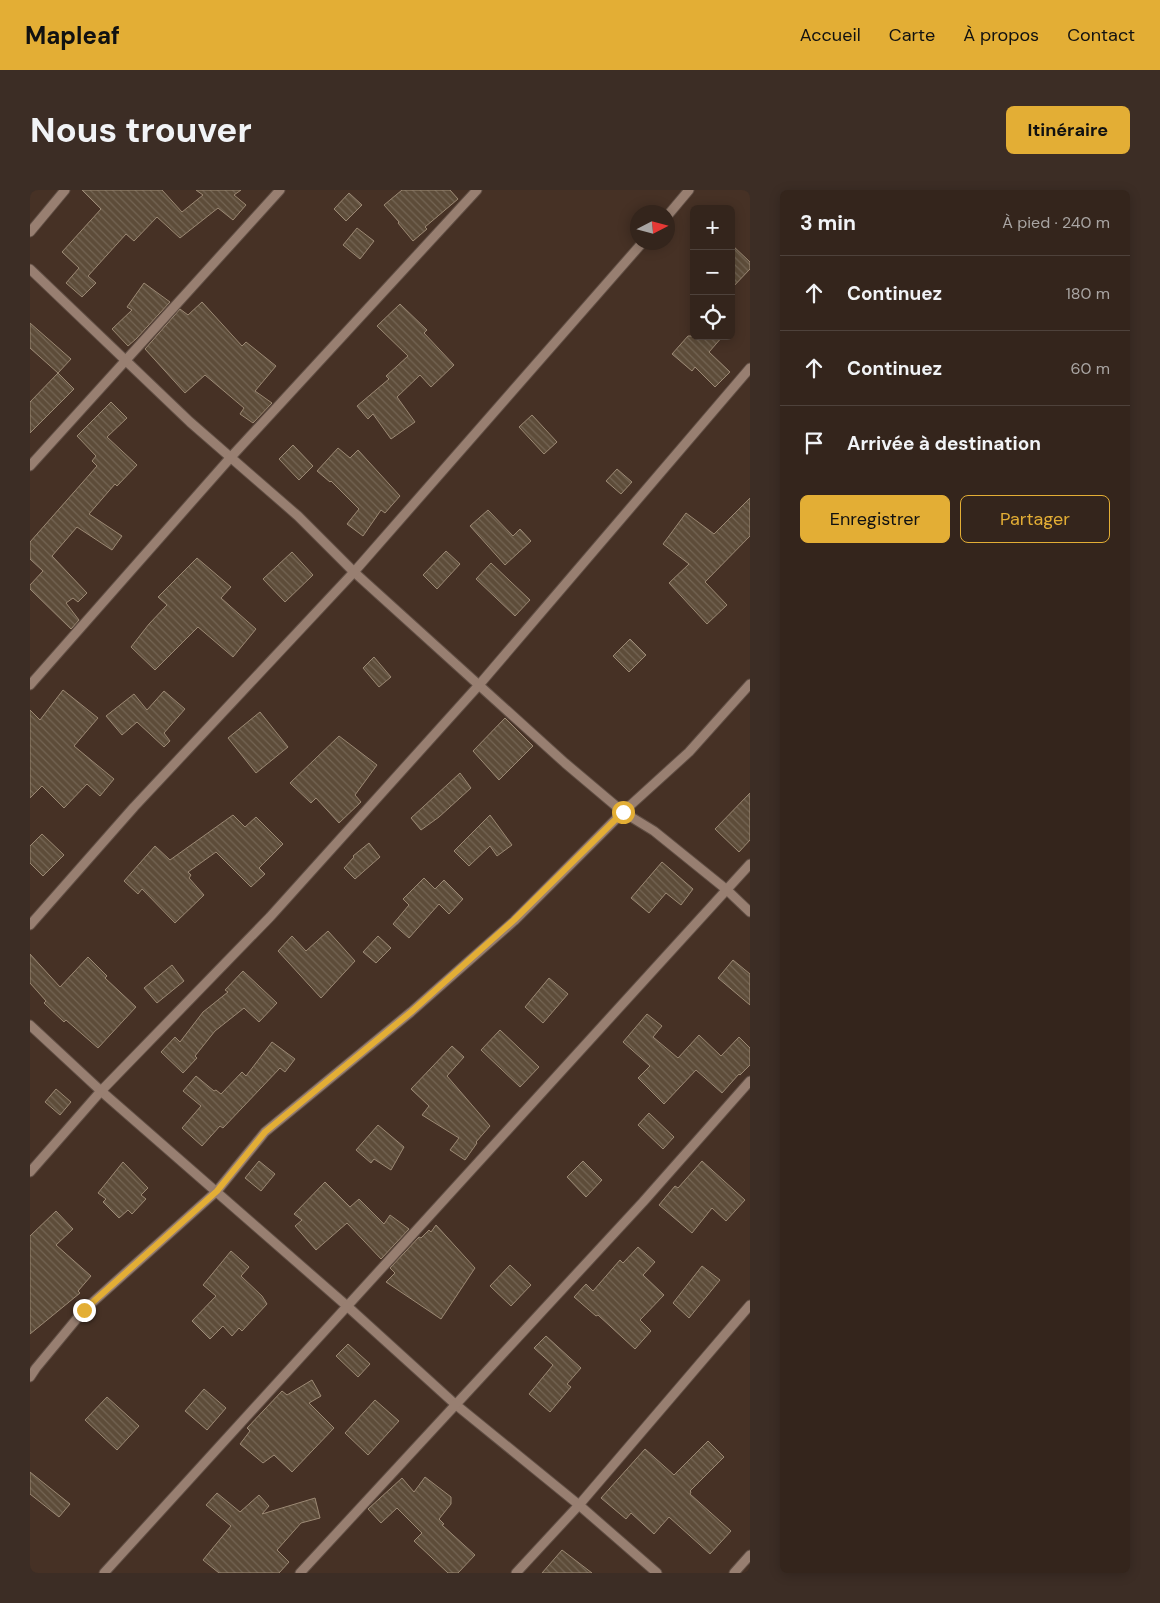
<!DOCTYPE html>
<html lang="fr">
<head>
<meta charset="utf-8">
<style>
	:root { --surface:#34251c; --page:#3c2d25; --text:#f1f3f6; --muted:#a9a5a3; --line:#4e423b; --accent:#e3ae35 }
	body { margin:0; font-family:"DM Sans",sans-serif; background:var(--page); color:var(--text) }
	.controls { position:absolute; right:15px; top:15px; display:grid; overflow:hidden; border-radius:8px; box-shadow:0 2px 12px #0003 }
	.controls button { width:45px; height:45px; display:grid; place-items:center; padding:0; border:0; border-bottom:1px solid var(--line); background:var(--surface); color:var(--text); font:25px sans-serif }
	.compass { position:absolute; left:600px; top:15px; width:45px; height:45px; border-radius:50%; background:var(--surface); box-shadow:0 2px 12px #0003; rotate:84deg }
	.stop { position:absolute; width:15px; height:15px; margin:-11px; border:4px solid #e3ae35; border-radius:50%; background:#fff }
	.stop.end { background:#e3ae35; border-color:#fff; box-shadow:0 1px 5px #0008 }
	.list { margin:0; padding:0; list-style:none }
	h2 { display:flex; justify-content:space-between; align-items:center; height:65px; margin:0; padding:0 20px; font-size:21px }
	h2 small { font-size:16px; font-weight:400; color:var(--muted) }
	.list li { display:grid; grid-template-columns:32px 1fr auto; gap:15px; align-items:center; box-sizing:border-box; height:75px; padding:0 20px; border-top:1px solid var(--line) }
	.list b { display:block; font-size:19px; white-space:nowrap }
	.list em { font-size:16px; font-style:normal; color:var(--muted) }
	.actions { display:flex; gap:10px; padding:15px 20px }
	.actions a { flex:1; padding:11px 0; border:1px solid var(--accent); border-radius:8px; text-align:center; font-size:18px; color:var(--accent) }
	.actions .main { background:var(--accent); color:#111 }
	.icon { flex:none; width:28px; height:28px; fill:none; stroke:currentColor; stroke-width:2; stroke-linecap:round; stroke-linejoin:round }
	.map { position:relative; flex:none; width:720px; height:1383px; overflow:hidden; border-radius:8px }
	header { display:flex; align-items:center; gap:30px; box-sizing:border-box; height:70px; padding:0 25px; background:var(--accent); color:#111 }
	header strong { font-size:24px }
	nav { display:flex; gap:28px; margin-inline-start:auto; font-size:18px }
	.intro { display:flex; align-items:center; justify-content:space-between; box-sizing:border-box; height:120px; padding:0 30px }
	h1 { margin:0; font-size:35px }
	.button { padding:12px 22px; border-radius:8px; background:var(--accent); color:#111; font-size:18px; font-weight:700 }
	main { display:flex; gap:30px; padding:0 30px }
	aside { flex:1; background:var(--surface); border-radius:8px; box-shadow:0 2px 12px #0003 }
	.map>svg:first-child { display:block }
	.building { fill:url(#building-back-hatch); stroke:#9c8974 }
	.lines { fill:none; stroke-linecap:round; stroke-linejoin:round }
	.minor-casing { stroke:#614f45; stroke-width:11 }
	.minor { stroke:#987f71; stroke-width:9 }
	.route { stroke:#e3ae35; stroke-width:6 }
</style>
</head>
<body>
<header>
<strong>Mapleaf</strong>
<nav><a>Accueil</a><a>Carte</a><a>À propos</a><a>Contact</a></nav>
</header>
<div class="intro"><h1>Nous trouver</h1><a class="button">Itinéraire</a></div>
<main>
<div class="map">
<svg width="720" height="1383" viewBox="0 0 720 1383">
	<defs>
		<pattern id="building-back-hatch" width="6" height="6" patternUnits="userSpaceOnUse" patternTransform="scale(1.25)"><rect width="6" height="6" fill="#5d4c39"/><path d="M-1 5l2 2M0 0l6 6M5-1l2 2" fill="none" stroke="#746554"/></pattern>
	</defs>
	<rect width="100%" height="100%" fill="#463125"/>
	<g class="building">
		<polygon points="52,0 132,0 152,22 173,5 166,0 211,0 204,5 216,15 203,30 188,18 150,48 127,27 104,51 96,44 58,86 66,93 52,107 36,93 49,78 32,62 71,19"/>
		<polygon points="372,0 420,0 428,9 395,37 397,39 383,51 368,33 369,32 354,15"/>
		<polygon points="319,3 332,15 316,31 304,19"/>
		<polygon points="327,38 344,51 330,69 313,55"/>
		<polygon points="701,54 720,72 720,79 701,99"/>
		<polygon points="114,93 140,112 106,149 98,156 82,139 102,120 97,117"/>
		<polygon points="172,112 212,156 216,152 246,176 225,201 242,213 223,233 210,224 214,218 175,185 155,203 115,159 150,119 158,125"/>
		<polygon points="370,114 397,140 394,143 424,175 401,197 390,185 367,207 385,232 361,249 343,224 338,229 327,216 359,189 356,186 378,166 347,136"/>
		<polygon points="0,133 41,169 28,183 0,158"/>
		<polygon points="658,146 693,146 679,162 700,182 685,197 665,177 662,181 642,164"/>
		<polygon points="28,183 44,199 0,243 0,212"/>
		<polygon points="81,212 97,228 77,247 107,275 87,296 85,294 59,324 92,346 82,360 47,337 22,366 57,403 48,412 43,408 36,413 49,430 41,439 0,399 0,395 13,381 0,369 0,352 67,276 62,271 66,266 47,246"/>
		<polygon points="502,225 527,252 514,264 489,237"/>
		<polygon points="263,255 283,276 269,290 249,269"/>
		<polygon points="308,258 320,268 328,260 370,306 355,323 351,320 333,346 317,334 329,319 301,291 300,292 287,281"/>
		<polygon points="587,279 602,292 591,304 576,291"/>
		<polygon points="720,308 720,346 675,392 697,415 677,434 639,393 659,374 633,354 656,323 684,344"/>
		<polygon points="458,320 483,346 490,339 501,351 475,375 440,336"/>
		<polygon points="416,361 430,374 407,399 393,385"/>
		<polygon points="262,362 283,385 255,412 233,389"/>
		<polygon points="167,368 201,397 191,408 226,439 203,467 168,437 125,480 101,457 119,434 137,415 128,407"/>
		<polygon points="461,373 500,410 485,426 446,389"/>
		<polygon points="600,449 616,465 599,482 583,466"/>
		<polygon points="344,467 361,487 349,497 333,478"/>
		<polygon points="33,500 68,528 44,556 84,589 70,606 57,594 34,618 12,596 0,608 0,520 10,530"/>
		<polygon points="134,501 155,519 134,543 140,551 134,557 107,532 92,545 76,526 104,504 117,520"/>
		<polygon points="230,522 258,557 226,583 198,548"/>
		<polygon points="475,528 503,556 469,590 443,561"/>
		<polygon points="309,546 347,575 325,605 331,612 309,633 286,608 281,613 260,593"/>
		<polygon points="430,583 441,598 409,627 391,640 381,628"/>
		<polygon points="720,603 720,650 709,662 685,639"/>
		<polygon points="203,625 215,637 226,627 253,654 229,678 235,684 221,697 186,662 158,682 161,685 159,688 174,705 145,733 112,699 108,704 94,691 125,656 140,670"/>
		<polygon points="460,625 482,655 467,666 460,656 439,676 424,661"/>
		<polygon points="12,644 34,665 13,686 0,673 0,656"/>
		<polygon points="339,653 350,667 325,689 314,678 324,667 323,666"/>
		<polygon points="632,672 663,699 651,715 636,703 619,723 601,708"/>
		<polygon points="394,688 405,699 414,690 433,709 419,724 409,714 379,748 363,734 379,715 373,709"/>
		<polygon points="298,741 325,771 291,808 248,761 262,746 276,761"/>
		<polygon points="348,746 361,758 346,773 333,762"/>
		<polygon points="0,764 30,797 58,767 77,786 75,788 106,817 68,858 36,830 34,832 14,813 16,811 0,793"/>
		<polygon points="703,770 720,784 720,815 688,788"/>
		<polygon points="142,775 154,791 127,813 114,798"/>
		<polygon points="213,781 247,813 229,832 214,818 185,841 165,866 167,868 153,883 131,862 145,847 150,852 173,822 198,802 195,800"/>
		<polygon points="519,788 538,804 513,833 495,817"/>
		<polygon points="617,824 632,836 623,847 648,868 669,845 691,866 709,847 720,858 720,875 710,885 709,884 692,903 666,880 634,914 608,888 620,876 593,852"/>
		<polygon points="470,840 509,877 490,897 451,860"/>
		<polygon points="242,852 265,869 255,882 250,878 193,938 190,936 172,956 152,938 171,916 153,901 166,886 184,901 186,900 191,904 212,882 216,886"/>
		<polygon points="422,856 434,867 417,886 460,936 446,952 447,953 435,970 420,960 429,948 392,925 399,916 381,899"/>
		<polygon points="26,899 41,912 30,925 15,912"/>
		<polygon points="619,923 644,947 633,959 608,935"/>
		<polygon points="348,935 374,957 361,980 344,969 341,973 326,960"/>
		<polygon points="229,971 245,984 231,1001 215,988"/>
		<polygon points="553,971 572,990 556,1007 537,987"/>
		<polygon points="672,971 715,1010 696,1031 682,1018 662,1043 629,1015 645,996 648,998"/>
		<polygon points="93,972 118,998 111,1005 116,1009 102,1024 98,1020 89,1028 73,1012 76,1009 68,1003"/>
		<polygon points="295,992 320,1017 329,1009 354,1034 360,1025 379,1039 351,1069 317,1033 286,1060 265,1036 272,1030 264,1024"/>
		<polygon points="26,1021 43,1039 26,1055 61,1086 48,1101 50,1103 0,1144 0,1046"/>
		<polygon points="406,1035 445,1078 411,1129 356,1092 365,1083 360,1078 389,1047 391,1048 399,1040 401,1042"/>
		<polygon points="608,1057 625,1072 613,1085 634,1105 610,1130 621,1141 605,1159 568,1125 566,1126 544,1107 556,1094 563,1101 590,1070 593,1073"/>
		<polygon points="201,1061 219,1077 211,1086 232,1106 237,1114 212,1141 209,1138 202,1146 193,1136 180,1149 162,1131 186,1106 173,1095"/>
		<polygon points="480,1075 501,1095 481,1116 460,1096"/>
		<polygon points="672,1076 690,1090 659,1128 643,1113"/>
		<polygon points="516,1146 551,1178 537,1194 541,1197 520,1222 499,1204 523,1175 504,1158"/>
		<polygon points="318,1154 340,1174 328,1187 306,1166"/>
		<polygon points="282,1190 291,1206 279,1213 304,1238 262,1282 244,1265 233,1273 210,1254 220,1241 217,1238 252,1201 257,1205"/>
		<polygon points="174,1199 196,1218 177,1240 155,1221"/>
		<polygon points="77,1207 109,1236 87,1260 55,1230"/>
		<polygon points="345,1210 369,1231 338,1265 315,1243"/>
		<polygon points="678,1251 694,1267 660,1301 661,1302 660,1304 701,1341 680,1364 639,1327 624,1344 601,1323 596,1329 571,1308 615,1259 644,1285"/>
		<polygon points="0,1282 40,1314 29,1327 0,1304"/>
		<polygon points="395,1287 421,1307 421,1314 409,1329 414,1334 412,1335 445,1365 428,1383 418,1383 384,1351 392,1343 367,1318 351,1333 338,1319 372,1288 384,1302"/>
		<polygon points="187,1303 210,1322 229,1305 239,1316 232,1324 285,1308 290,1328 271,1333 247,1360 259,1372 249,1383 189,1383 173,1370 201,1336 176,1315"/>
		<polygon points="532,1360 562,1383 512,1383"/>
	</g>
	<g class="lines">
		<g class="minor-casing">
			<g id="minor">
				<polyline points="638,25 659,0"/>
				<polyline points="0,42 35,0"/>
				<polyline points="0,79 160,232 268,326 324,382 535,573 593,622 624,641 697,700 720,722"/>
				<polyline points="0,276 250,0"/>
				<polyline points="0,495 201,267 447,0"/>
				<polyline points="0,735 104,617 324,382 613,52"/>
				<polyline points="0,835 71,901 317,1116 425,1214 549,1315 627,1383"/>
				<polyline points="0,982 71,901 240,727 449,495 720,178"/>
				<polyline points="0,1187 6,1178 54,1120 187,1001 235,942 381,822 484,731 593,622 659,562 720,494"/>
				<polyline points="74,1383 720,674"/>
				<polyline points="270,1383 613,1012 720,891"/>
				<polyline points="486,1383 549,1315 720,1115"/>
				<polyline points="704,1383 720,1365"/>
			</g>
		</g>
		<use href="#minor" class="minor"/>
	</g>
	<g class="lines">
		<polyline class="route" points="54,1120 187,1001 235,942 381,822 484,730 593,622"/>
	</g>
</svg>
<div class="controls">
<button>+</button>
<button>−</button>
<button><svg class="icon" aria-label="locate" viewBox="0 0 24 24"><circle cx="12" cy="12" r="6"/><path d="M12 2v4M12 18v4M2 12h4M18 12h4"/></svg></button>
</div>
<svg class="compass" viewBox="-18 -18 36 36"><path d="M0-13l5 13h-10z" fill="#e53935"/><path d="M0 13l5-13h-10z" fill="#a9a5a3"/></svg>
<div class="stop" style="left:593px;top:622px"></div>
<div class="stop end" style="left:54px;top:1120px"></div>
</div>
<aside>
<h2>3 min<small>À pied · 240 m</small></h2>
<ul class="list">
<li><svg class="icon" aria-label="ahead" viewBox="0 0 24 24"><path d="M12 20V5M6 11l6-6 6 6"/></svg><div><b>Continuez</b></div><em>180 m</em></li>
<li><svg class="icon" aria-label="ahead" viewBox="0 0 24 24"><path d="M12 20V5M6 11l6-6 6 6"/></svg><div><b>Continuez</b></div><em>60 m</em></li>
<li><svg class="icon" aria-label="arrive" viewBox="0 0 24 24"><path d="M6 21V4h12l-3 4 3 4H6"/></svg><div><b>Arrivée à destination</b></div></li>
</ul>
<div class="actions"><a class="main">Enregistrer</a><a>Partager</a></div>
</aside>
</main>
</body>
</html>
